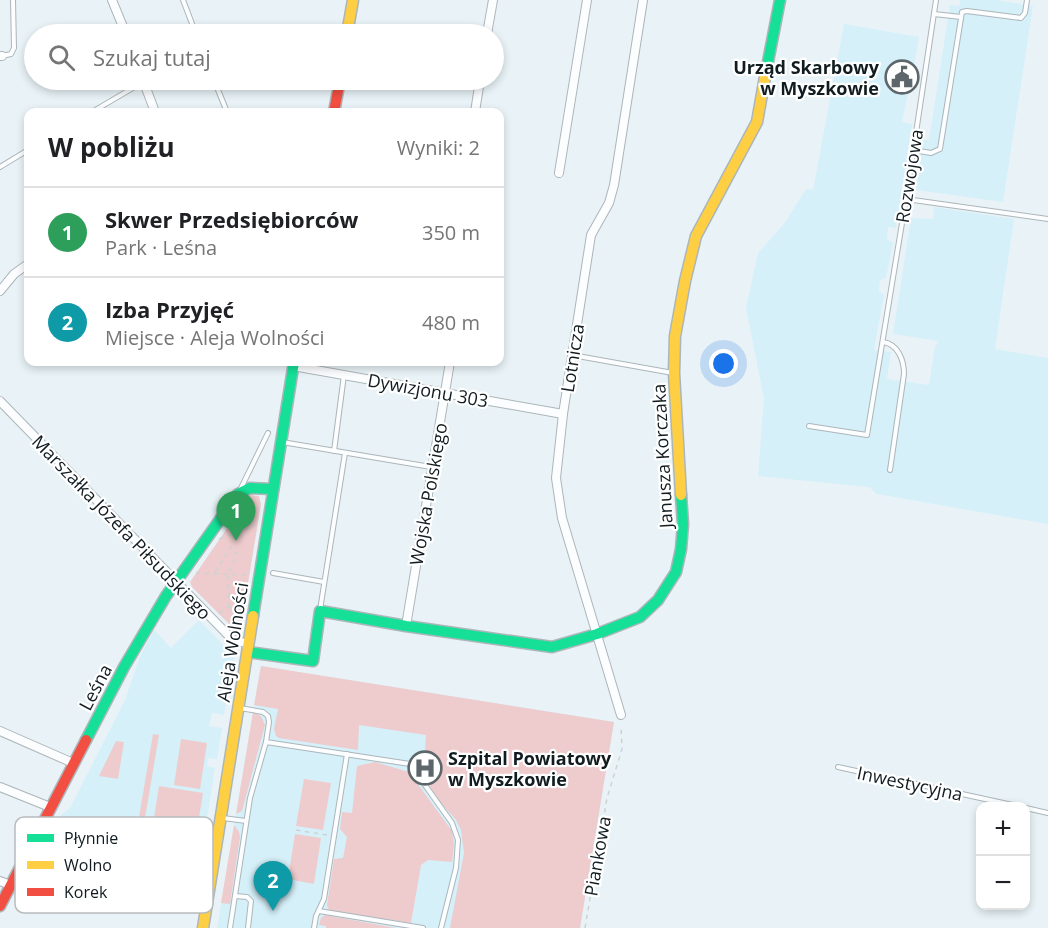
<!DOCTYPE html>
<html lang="pl">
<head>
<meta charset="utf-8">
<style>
	:root { --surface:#fff; --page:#f2f2f2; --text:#202124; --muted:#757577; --line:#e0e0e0; --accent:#5d676b }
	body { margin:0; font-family:"Open Sans",sans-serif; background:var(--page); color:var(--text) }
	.controls { position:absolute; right:18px; bottom:18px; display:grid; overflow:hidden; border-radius:12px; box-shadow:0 3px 9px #0003 }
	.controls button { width:54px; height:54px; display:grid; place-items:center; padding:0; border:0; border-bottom:2px solid var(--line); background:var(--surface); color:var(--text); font:30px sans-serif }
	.you { position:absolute; left:724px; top:364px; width:21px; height:21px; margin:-15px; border:4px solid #fff; border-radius:50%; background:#1a73e8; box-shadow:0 0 0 9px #1a73e833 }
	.badge { display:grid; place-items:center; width:39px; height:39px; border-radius:50%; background:var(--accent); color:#fff; font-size:20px; font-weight:700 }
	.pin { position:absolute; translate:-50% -50px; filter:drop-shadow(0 2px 3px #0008) }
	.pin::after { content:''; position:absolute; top:32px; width:21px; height:18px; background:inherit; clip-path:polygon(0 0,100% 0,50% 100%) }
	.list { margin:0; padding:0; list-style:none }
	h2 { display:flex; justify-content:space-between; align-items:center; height:78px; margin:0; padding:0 24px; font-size:26px }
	h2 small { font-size:20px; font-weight:400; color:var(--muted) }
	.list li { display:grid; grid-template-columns:39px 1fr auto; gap:18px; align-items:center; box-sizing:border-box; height:90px; padding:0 24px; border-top:2px solid var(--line) }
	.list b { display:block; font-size:22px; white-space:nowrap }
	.list p { margin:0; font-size:20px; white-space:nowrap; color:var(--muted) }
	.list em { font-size:20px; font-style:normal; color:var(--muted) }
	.icon { flex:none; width:33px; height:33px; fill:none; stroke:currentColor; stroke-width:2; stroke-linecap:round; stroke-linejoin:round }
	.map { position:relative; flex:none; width:1048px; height:928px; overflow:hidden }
	.search { position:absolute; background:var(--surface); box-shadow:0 3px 9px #0003; left:24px; top:24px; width:480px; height:66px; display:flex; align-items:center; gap:15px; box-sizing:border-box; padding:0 21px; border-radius:33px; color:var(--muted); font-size:22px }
	.panel { position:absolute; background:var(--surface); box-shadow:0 3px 9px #0003; left:24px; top:108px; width:480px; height:258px; border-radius:12px }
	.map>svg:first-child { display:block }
	.built { fill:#d5f0f9 }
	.green { fill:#eecbcc }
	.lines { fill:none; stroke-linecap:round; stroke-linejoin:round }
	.lane-casing { stroke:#acb6ba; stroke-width:6 }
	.street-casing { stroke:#acb6ba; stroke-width:10 }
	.fast-casing { stroke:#acb6ba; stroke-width:13 }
	.slow-casing { stroke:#acb6ba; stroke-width:13 }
	.jam-casing { stroke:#acb6ba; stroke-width:13 }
	.path { stroke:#cfd2d2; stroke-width:1.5; stroke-dasharray:4.5 4.5; stroke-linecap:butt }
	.lane { stroke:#fcfdfe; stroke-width:4 }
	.street { stroke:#fcfdfe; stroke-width:8 }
	.fast { stroke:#16e098; stroke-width:10 }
	.slow { stroke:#ffcf43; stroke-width:10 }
	.jam { stroke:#f24e42; stroke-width:10 }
	.labels { text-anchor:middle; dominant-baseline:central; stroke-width:4.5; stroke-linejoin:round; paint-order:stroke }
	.poi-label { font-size:18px; font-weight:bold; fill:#111c20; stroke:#fff; text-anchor:end }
	.street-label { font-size:18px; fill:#111c20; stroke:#fff }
	.key { fill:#fff; stroke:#b8bbbc; stroke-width:1.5 }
	.key-label { font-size:16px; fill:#111c20 }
</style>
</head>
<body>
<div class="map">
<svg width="1048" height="928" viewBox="0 0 1048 928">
	<rect width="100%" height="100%" fill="#e9f3f7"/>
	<g class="built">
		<polygon points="960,0 996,0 1033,6 1003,202 916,190 922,140 929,140 950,5 959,6"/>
		<polygon points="844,24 919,37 914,65 908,65 913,70 902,122 912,124 896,228 888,227 887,239 893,243 886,278 880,280 879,291 884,295 874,350 891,352 887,379 929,385 935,345 937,345 938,341 893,334 911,218 933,219 934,207 1014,219 995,349 1048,358 1048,524 877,494 869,487 758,476 764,399 746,308 758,253 784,224 806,189 813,190"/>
		<polygon points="199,620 233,655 234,659 224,715 212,713 209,726 222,728 217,759 208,758 207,766 215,768 195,895 40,864 46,853 41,847 55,820 70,808 125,700 140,656 154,630 171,648"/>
		<polygon points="261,666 614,722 580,928 217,928"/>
	</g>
	<g class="green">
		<polygon points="250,495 259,496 261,504 241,626 235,630 192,587 190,582"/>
		<polygon points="261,666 614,722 580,928 450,928 464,853 461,830 456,820 441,803 418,769 424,768 426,735 359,725 358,750 279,738 276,736 274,729 278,709 254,705"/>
		<polygon points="253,712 261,716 265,725 242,811 236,814"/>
		<polygon points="153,734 159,735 140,848 134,847"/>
		<polygon points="181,739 207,743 200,789 174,785"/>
		<polygon points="116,741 124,742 118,779 99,776"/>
		<polygon points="375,762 409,772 452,831 454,844 452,862 428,860 421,865 411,923 334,911 329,910 327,905 334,859 343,858 347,837 340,829 342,812 352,813 357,766"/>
		<polygon points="304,779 331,783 323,830 296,826"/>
		<polygon points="159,786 203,793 188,884 145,876"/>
		<polygon points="234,825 239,832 240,837 230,904 221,903"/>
		<polygon points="295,834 321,838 314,884 288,879"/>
		<polygon points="325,915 396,928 326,928 326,926 319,925 321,918"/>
	</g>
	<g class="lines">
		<g class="lane-casing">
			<g id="lane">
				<polyline points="183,0 196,34"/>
				<polyline points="934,14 961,17"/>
				<polyline points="2,56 11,54 14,48 13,0"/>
				<polyline points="214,80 227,112"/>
				<polyline points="92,112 143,82"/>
				<polyline points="913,150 931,153 940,149 962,12 967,11 1021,18 1025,13 1027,0"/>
				<polyline points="0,167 28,150"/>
				<polyline points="906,199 1048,219"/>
				<path d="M883 342C898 344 904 360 904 374L890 470"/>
				<polyline points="572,355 673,373"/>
				<polyline points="809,426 867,435 906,199 936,0"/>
				<polyline points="282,442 431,467"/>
				<polyline points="334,451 344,375"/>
				<polyline points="241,488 268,433"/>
				<polyline points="273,573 324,582"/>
				<polyline points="320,610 345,453"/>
				<polyline points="240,708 263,712 268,716 269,722 266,742"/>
				<polyline points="838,767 1017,806"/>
				<polyline points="1026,808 1048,813"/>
				<polyline points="223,818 246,821"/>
				<polyline points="235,896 247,897 251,901 248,928"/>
				<polyline points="319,911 423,928"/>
				<polyline points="230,928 250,798 266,742 410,764 452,823 458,840 456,868 441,928"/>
				<polyline points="314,928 316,916 324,899 347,754"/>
			</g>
		</g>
		<g class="street-casing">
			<g id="street">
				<polyline points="112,0 126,34"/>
				<polyline points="487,34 493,0"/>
				<polyline points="0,56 2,56"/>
				<polyline points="143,80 155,112"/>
				<polyline points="475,112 480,80"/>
				<polyline points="559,173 587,0"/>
				<polyline points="0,291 14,274 28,264"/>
				<polyline points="293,366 563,414"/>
				<polyline points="0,401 230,637 234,640 249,644"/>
				<polyline points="406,626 450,362"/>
				<polyline points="621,715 562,518 556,478 563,414 591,235 609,203 614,185 643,0"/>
				<polyline points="0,731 73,763"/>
				<polyline points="0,787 50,807"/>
				<polyline points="0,881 10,885"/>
			</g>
		</g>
		<g class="fast-casing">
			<g id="fast">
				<polyline points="765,77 780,0"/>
				<polyline points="253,616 294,362"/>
				<polyline points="248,652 313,661 320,611 406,626 552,647 597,634 640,617 658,600 676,572 681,549 683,524 681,495"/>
				<polyline points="86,740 124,667 166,596 238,494 250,488 273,489"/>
			</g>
		</g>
		<g class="slow-casing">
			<g id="slow">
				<polyline points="347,34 353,0"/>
				<polyline points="681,495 674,373 675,336 685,281 696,236 757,122 765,77"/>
				<polyline points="203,928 253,616"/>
			</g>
		</g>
		<g class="jam-casing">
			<g id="jam">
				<polyline points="334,112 340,80"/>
				<polyline points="0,906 86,740"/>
			</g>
		</g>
		<g class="path">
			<polyline points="219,539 256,525"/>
			<polyline points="215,572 242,530"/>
			<polyline points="196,573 248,575"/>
			<polyline points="229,607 228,575 237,554 230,549"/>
			<polyline points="219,613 229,607 243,609"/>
			<polyline points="296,830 327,835"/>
			<polyline points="585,928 607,798 622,749 621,725"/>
		</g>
		<use href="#lane" class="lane"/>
		<use href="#street" class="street"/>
		<use href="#fast" class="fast"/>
		<use href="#slow" class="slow"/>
		<use href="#jam" class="jam"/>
	</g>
	<defs>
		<g id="civic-ring" transform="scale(1.725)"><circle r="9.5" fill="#fff" stroke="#5d676b" stroke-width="1.5"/><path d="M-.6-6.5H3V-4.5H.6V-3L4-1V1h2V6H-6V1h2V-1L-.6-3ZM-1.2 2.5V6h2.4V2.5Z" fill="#5d676b"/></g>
		<g id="hospital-ring" transform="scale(1.725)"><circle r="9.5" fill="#fff" stroke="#5d676b" stroke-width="1.5"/><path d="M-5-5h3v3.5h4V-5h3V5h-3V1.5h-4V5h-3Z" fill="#5d676b"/></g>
	</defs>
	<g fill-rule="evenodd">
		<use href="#civic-ring" x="902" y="77"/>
		<use href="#hospital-ring" x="425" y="768"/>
	</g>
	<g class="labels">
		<g class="poi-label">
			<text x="879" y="67">Urząd Skarbowy<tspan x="879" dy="21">w Myszkowie</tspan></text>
			<text x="448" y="758" text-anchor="start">Szpital Powiatowy<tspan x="448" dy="21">w Myszkowie</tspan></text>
		</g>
		<g class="street-label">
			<text transform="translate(909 176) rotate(-81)">Rozwojowa</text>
			<text transform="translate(572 358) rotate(-81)">Lotnicza</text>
			<text transform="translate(428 390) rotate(10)">Dywizjonu 303</text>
			<text transform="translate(662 456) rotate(-93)">Janusza Korczaka</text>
			<text transform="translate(428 494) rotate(-80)">Wojska Polskiego</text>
			<text transform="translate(122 527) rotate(46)">Marszałka Józefa Piłsudskiego</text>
			<text transform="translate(232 642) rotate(-81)">Aleja Wolności</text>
			<text transform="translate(95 687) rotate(-62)">Leśna</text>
			<text transform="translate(910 783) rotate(12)">Inwestycyjna</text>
			<text transform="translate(597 856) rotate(-80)">Piankowa</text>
		</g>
	</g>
	<rect x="15" y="817" width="198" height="96" rx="9" class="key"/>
	<rect x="27" y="834" width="27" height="8" fill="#16e098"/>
	<rect x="27" y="861" width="27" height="8" fill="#ffcf43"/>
	<rect x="27" y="888" width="27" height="8" fill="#f24e42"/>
	<g class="key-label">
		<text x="64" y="844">Płynnie</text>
		<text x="64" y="871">Wolno</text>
		<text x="64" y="898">Korek</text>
	</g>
</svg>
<div class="controls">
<button>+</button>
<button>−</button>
</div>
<div class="you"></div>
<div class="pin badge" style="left:236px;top:541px;background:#2e9e5b">1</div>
<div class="pin badge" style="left:273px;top:911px;background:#0f9aa8">2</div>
<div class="search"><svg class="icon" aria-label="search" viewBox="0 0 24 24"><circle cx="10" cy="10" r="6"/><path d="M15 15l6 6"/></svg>Szukaj tutaj</div>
<section class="panel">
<h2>W pobliżu<small>Wyniki: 2</small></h2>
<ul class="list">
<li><span class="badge" style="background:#2e9e5b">1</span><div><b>Skwer Przedsiębiorców</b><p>Park · Leśna</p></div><em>350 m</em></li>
<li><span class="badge" style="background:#0f9aa8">2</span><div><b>Izba Przyjęć</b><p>Miejsce · Aleja Wolności</p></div><em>480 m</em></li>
</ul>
</section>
</div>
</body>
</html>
